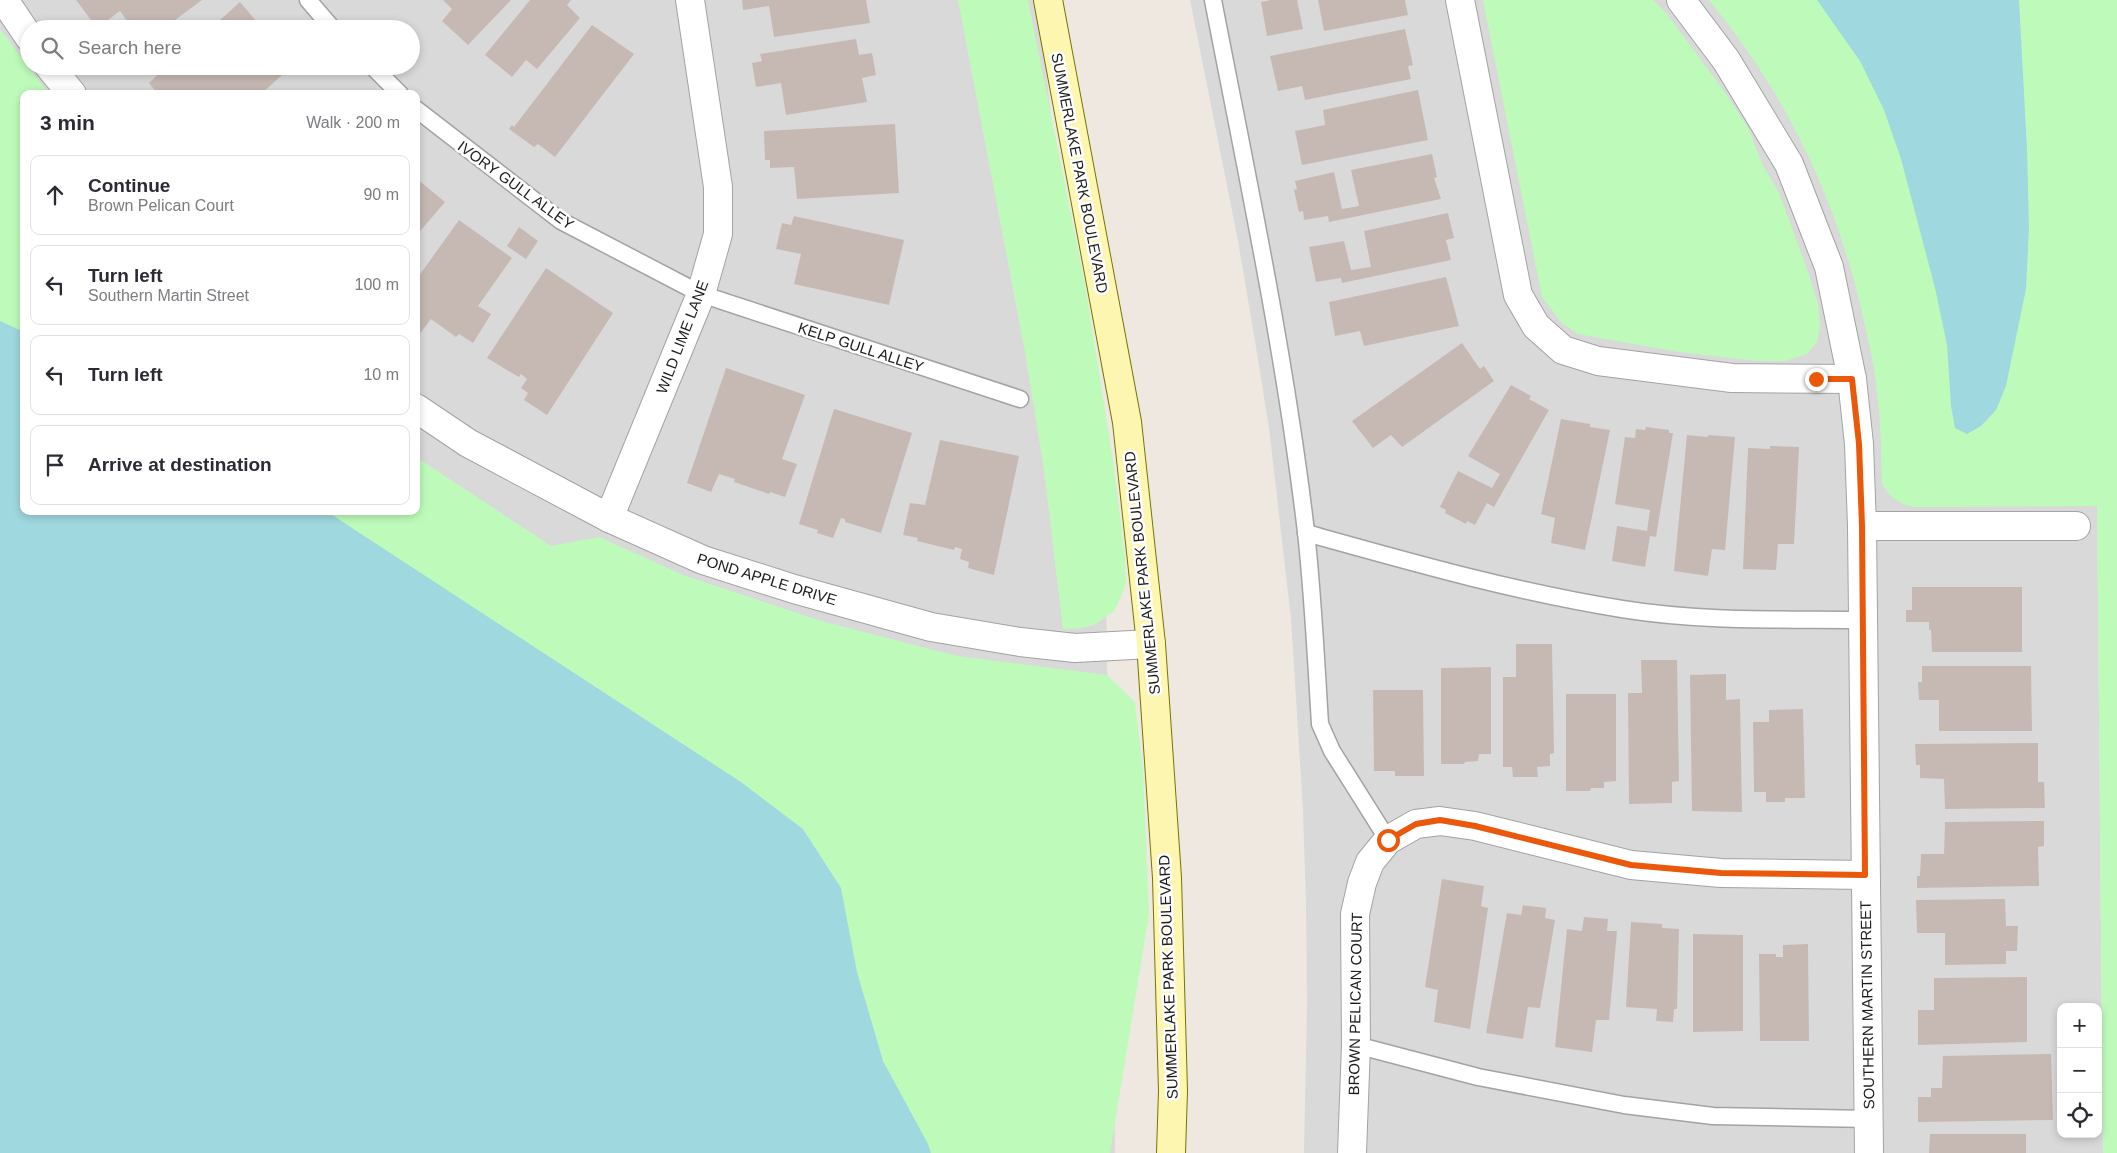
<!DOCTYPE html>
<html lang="en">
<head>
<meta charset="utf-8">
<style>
	:root { --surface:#fff; --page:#f2f2f3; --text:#2b2b33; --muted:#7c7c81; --line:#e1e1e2 }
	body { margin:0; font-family:Arial,sans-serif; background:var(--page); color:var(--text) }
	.controls { position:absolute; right:15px; bottom:15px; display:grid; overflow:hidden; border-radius:10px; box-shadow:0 2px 8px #0003 }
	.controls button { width:45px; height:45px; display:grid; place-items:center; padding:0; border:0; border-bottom:1px solid var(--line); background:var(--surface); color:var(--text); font:25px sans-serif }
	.stop { position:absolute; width:15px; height:15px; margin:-11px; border:4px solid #ea580c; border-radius:50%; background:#fff }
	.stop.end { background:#ea580c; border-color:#fff; box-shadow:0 1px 5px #0008 }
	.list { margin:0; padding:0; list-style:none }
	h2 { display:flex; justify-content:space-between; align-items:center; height:65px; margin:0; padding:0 20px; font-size:21px }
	h2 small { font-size:16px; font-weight:400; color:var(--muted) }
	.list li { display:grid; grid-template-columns:32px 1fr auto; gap:15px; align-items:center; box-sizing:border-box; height:80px; margin:0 10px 10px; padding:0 10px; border:1px solid var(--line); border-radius:10px }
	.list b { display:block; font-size:19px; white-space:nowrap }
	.list p { margin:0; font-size:16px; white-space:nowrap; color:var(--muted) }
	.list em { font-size:16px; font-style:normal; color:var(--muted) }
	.icon { flex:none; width:28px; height:28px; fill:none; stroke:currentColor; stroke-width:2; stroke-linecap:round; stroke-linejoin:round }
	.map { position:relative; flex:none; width:2117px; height:1153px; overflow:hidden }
	.search { position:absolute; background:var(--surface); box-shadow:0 2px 8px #0003; left:20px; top:20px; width:400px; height:55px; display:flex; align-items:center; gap:12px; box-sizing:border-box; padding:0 18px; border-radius:28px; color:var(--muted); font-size:19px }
	.panel { position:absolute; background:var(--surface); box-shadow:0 2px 8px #0003; left:20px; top:90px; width:400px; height:425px; border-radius:10px }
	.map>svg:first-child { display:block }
	.residential { fill:#dad9d9; fill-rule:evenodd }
	.park { fill:#befbbb }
	.water { fill:#9fd8de }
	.building { fill:#c6b9b4 }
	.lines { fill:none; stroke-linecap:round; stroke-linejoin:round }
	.lane-casing { stroke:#a3a3a3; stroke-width:19 }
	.street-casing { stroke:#a3a3a3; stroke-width:30 }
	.secondary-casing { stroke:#767400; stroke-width:30 }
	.lane { stroke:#fff; stroke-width:16 }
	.street { stroke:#fff; stroke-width:28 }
	.secondary { stroke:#fcf6b1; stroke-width:28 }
	.route { stroke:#ea580c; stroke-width:6 }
	.labels { text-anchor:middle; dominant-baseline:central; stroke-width:5; stroke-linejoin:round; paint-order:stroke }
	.street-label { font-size:15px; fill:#1c1c1c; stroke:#fff }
</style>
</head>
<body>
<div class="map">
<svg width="2117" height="1153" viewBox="0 0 2117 1153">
	<rect width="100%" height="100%" fill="#eee8e1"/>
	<g class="residential">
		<path d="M0 0H1038L1106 600 1115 1153H0ZM29 29H411V66H29ZM24 94H416V511H24Z"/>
		<path d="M1190 0H1728L2097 488 2103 1153H1304L1307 1003 1306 906 1303 809 1291 619 1269 428 1254 335 1238 241ZM2061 1007H2098V1134H2061Z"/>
	</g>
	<g class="park">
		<polygon points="958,0 1028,0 1085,284 1114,467 1125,557 1126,583 1121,597 1114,611 1094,625 1081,628 1063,629 1044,470 1025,352"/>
		<polygon points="1483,0 1653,0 1666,13 1724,91 1748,128 1762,164 1779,193 1808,272 1818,305 1820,327 1817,342 1807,354 1785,361 1758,361 1679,352 1578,334 1562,323 1542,297"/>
		<path d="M1709 0H2117V1153H2103L2097 506 1915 507C1899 504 1889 498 1882 483 1881 453 1881 422 1877 392 1875 368 1869 344 1864 321 1838 201 1787 95 1709 0Z"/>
		<polygon points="0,29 49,94 24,94 24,511 416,511 416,457 551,546 599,537 683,575 821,621 957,656 1107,675 1135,702 1143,769 1149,914 1110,1153 0,1153"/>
	</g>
	<g class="water">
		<polygon points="1817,0 2019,0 2027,149 2029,227 2026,289 2006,386 1996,410 1981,426 1967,434 1955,428 1951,406 1947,345 1935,288 1901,159 1884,110 1860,61"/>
		<polygon points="0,321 24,332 24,511 326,511 741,782 803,829 841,888 857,972 883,1061 928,1144 931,1153 0,1153"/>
	</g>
	<g class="building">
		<polygon points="76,0 202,0 163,29 137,29 133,23 130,25 120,11 97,28"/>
		<polygon points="443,0 511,0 468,45 442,21 452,9"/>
		<polygon points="530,0 571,0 567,5 580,18 537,69 526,60 512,77 485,55"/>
		<polygon points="742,0 866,0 870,23 774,37 769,6 743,10"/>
		<polygon points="1271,0 1297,0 1303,29 1267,36 1261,2"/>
		<polygon points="1318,0 1405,0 1408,15 1324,31"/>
		<polygon points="240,2 263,29 210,29"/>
		<polygon points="592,25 634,54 555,157 538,144 534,147 509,129 512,125 514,127"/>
		<polygon points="1405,29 1413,65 1408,66 1411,79 1305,100 1302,86 1278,91 1270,56"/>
		<polygon points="856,39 859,55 872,53 876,75 862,78 867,102 786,115 781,83 756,87 752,63 762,61 760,54"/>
		<polygon points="167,66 292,66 261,94 158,94 149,83"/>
		<polygon points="1418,90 1428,140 1302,165 1295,131 1325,125 1323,110"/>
		<polygon points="895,124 899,193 797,199 794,167 770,168 770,160 765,160 764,131"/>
		<polygon points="1432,154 1437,177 1434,178 1441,199 1329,222 1328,216 1304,220 1303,211 1299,212 1294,190 1297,189 1295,181 1334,172 1342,209 1359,206 1351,170"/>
		<polygon points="416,178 445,202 416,236"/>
		<polygon points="1448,213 1454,238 1446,240 1451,260 1342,283 1341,278 1316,282 1309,247 1344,241 1351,270 1371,267 1364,231"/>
		<polygon points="794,216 904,240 889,305 794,284 801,254 776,249 782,223 791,225"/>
		<polygon points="459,220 512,258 478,306 491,314 473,343 459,334 456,337 431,319 416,339 416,280"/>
		<polygon points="519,227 538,241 526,259 507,246"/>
		<polygon points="546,268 613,313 547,415 524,400 528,393 521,388 527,379 521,374 519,377 487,358"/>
		<polygon points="1446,277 1459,326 1364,346 1360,331 1335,336 1329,302"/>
		<polygon points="1462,343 1480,369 1484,366 1494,381 1402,447 1391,435 1373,448 1352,421"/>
		<polygon points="726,368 805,395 782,459 797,464 785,497 770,492 769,494 734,482 735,479 719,474 711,492 687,483"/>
		<polygon points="1511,385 1531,396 1529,399 1549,410 1494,507 1487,503 1475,525 1467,521 1466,524 1445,513 1446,510 1440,507 1458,471 1492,488 1500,474 1468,456"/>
		<polygon points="834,409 912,433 881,533 845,522 845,519 841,518 833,538 817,533 818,530 799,524"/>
		<polygon points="1561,419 1590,424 1590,427 1610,430 1585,550 1551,543 1555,518 1541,514"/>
		<polygon points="1646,427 1669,430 1669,433 1673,433 1656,537 1650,536 1645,567 1612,561 1617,526 1647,531 1650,510 1615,504 1625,437 1635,438 1636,429 1645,430"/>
		<polygon points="1687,435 1708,437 1708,435 1735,437 1725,550 1712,549 1708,576 1674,571"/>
		<polygon points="940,440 1019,456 994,575 968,568 969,562 960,559 962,549 955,547 954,550 917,541 918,538 903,535 910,503 925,505"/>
		<polygon points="1770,446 1799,447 1794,544 1778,544 1776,570 1743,569 1748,448 1770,449"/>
		<polygon points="1912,587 2022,587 2022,652 1932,652 1931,630 1929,630 1929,622 1906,622 1906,610 1912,610"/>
		<polygon points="1516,644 1552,644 1554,753 1550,754 1550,766 1537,767 1538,777 1513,777 1512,767 1503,767 1503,677 1516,677"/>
		<polygon points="1641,660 1677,660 1679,781 1672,782 1672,803 1629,804 1628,693 1642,693"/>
		<polygon points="1922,666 2031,666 2032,731 1939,731 1939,700 1919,700 1918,682 1922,682"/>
		<polygon points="1491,667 1491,754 1479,754 1478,761 1465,762 1464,764 1441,764 1441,668"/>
		<polygon points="1726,674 1726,700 1740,699 1742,812 1692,811 1690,675"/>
		<polygon points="1373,690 1423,690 1424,776 1395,776 1395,771 1374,771"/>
		<polygon points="1566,694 1616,694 1616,781 1604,782 1604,788 1591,788 1590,791 1566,791"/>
		<polygon points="1803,709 1805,798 1785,798 1785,802 1766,802 1766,792 1754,792 1753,722 1769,722 1769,710"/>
		<polygon points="2038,743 2038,782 2044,782 2045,808 1945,809 1944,779 1920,778 1920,765 1916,765 1915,744"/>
		<polygon points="2044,821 2044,846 2038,847 2039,886 1917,888 1917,876 1920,876 1921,854 1944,854 1945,822"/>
		<polygon points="1442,879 1484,886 1481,906 1488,908 1470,1029 1434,1022 1438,990 1425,987"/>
		<polygon points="2005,899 2006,926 2018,926 2017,951 2006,951 2006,964 1945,965 1945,933 1917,933 1916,900"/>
		<polygon points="1523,905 1546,908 1545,918 1555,920 1540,1008 1528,1007 1523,1039 1486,1033 1507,913 1521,915"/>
		<polygon points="1584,917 1608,919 1607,931 1617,931 1609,1020 1596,1020 1592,1052 1555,1047 1567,929 1582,931"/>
		<polygon points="1631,922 1662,924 1662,928 1679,929 1677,1009 1674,1009 1673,1022 1656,1021 1657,1009 1626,1007"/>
		<polygon points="1693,934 1743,935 1743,1031 1693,1032"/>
		<polygon points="1808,944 1809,1041 1760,1041 1759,954 1776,954 1776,957 1783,957 1783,945"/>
		<polygon points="2027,977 2027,1042 1918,1045 1918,1010 1934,1010 1934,978"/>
		<polygon points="2051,1054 2053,1120 1918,1122 1918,1097 1931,1097 1931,1088 1942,1088 1943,1056"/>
		<polygon points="1930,1134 2026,1134 2026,1153 1929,1153"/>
	</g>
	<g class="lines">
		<g class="lane-casing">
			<g id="lane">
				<polyline points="308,0 333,29"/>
				<path d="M1213 0C1247 176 1285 353 1306 532 1313 595 1316 660 1320 724L1332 751 1388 840"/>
				<polyline points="372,66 400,94"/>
				<polyline points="416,109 561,221 701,294 1020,399"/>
				<path d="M1306 533C1410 562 1515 592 1622 609 1702 622 1782 619 1863 620"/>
				<polyline points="1356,1045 1478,1077 1624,1105 1713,1116 1869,1119"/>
			</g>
		</g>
		<g class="street-casing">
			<g id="street">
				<polyline points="4,0 29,37"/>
				<polyline points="1460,0 1518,295 1536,326 1563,350 1598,361 1732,378 1852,379"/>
				<polyline points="1681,0 1726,60 1789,164 1829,267 1852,379 1859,444 1862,526 1869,1153"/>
				<polyline points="49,66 72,94"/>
				<polyline points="416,408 468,443 609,518 703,560 794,589 931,627 1020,642 1075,648 1151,644"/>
				<polyline points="609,518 701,294 718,234 718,187 690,0"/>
				<polyline points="1862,526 2076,526"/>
				<polyline points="1352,1153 1356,1045 1355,914 1362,883 1370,862 1388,840 1416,824 1440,821 1475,826 1631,865 1721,873 1865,875"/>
			</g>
		</g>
		<g class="secondary-casing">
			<polyline id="secondary" points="1048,0 1127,422 1151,644 1167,878 1173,1091 1171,1153"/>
		</g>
		<use href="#lane" class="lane"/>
		<use href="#street" class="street"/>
		<use href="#secondary" class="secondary"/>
	</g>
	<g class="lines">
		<polyline class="route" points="1388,840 1416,824 1440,820 1475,826 1631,865 1721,873 1865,875 1862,526 1859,444 1852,379 1816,379"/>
	</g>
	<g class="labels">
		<g class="street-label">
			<text transform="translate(1080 173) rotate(79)">SUMMERLAKE PARK BOULEVARD</text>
			<text transform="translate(516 185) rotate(36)">IVORY GULL ALLEY</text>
			<text transform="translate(682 337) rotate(-69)">WILD LIME LANE</text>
			<text transform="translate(861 347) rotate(18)">KELP GULL ALLEY</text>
			<text transform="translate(1142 573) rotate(-96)">SUMMERLAKE PARK BOULEVARD</text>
			<text transform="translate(767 579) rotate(17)">POND APPLE DRIVE</text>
			<text transform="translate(1168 977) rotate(-92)">SUMMERLAKE PARK BOULEVARD</text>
			<text transform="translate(1355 1004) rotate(-89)">BROWN PELICAN COURT</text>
			<text transform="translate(1867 1005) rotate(-91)">SOUTHERN MARTIN STREET</text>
		</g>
	</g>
</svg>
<div class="controls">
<button>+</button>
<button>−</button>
<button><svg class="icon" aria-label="locate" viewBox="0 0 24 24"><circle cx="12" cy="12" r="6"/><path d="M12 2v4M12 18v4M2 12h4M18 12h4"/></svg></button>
</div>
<div class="stop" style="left:1388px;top:840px"></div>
<div class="stop end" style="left:1816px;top:379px"></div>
<div class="search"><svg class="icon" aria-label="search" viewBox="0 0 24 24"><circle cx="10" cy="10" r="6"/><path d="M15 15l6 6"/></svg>Search here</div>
<section class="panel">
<h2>3 min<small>Walk · 200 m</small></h2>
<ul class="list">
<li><svg class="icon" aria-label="ahead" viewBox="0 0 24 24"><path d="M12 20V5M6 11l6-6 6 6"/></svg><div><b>Continue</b><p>Brown Pelican Court</p></div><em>90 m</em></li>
<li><svg class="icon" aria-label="left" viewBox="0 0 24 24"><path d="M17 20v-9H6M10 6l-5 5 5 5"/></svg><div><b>Turn left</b><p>Southern Martin Street</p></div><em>100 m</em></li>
<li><svg class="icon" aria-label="left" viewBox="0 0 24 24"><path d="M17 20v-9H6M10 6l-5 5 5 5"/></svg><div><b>Turn left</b></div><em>10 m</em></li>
<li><svg class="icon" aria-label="arrive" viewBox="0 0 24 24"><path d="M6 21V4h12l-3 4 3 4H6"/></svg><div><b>Arrive at destination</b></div></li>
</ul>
</section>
</div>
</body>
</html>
